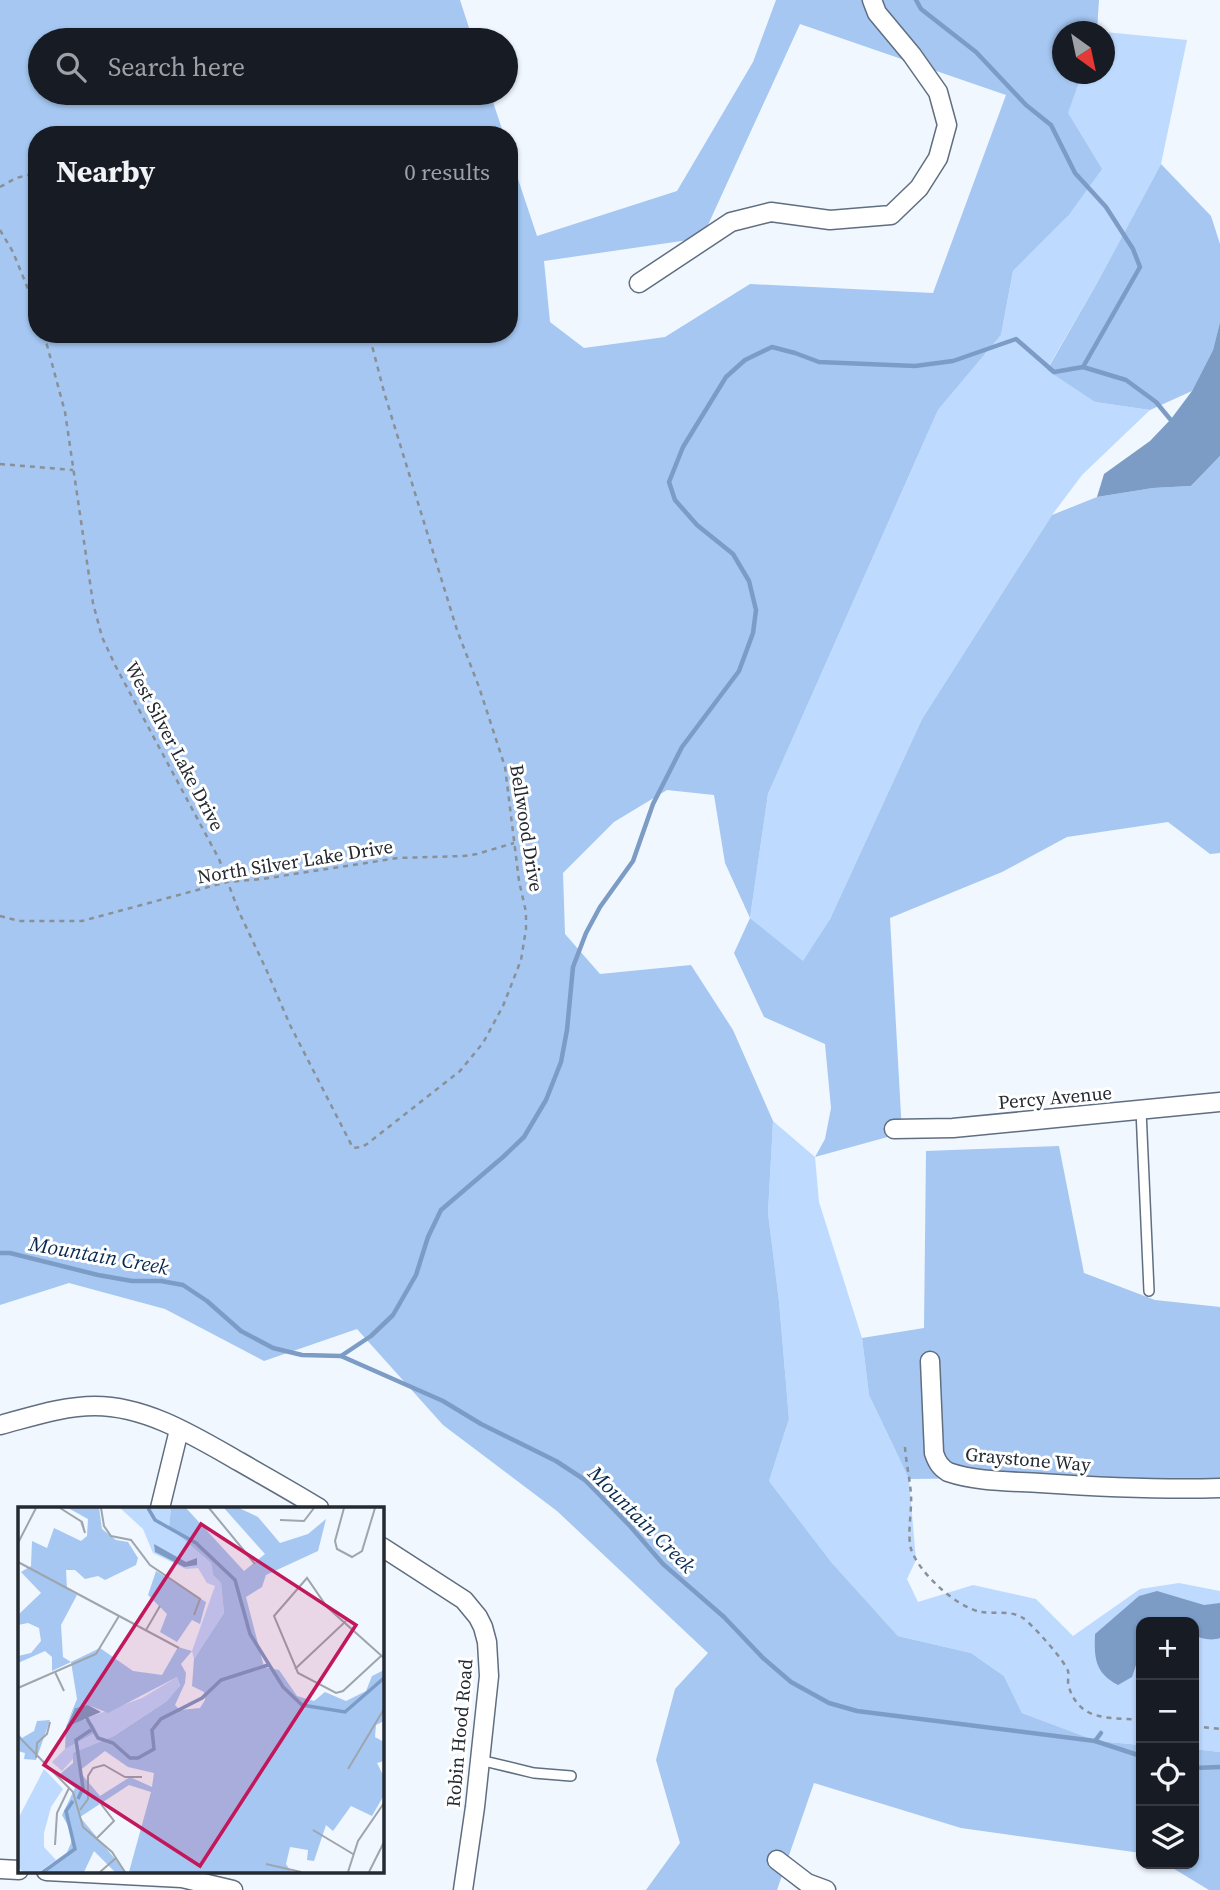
<!DOCTYPE html>
<html lang="en">
<head>
<meta charset="utf-8">
<style>
	:root { --surface:#171b24; --page:#20242c; --text:#f1f3f6; --muted:#9ea1a6; --line:#363941 }
	body { margin:0; font-family:"Source Serif 4",serif; background:var(--page); color:var(--text) }
	.controls { position:absolute; right:21px; bottom:21px; display:grid; overflow:hidden; border-radius:14px; box-shadow:0 2px 5px #0004 }
	.controls button { width:63px; height:63px; display:grid; place-items:center; padding:0; border:0; border-bottom:2px solid var(--line); background:var(--surface); color:var(--text); font:35px sans-serif }
	.compass { position:absolute; left:1052px; top:21px; width:63px; height:63px; border-radius:50%; background:var(--surface); box-shadow:0 2px 5px #0004; rotate:147deg }
	.list { margin:0; padding:0; list-style:none }
	h2 { display:flex; justify-content:space-between; align-items:center; height:91px; margin:0; padding:0 28px; font-size:30px }
	h2 small { font-size:23px; font-weight:400; color:var(--muted) }
	.icon { flex:none; width:38px; height:38px; fill:none; stroke:currentColor; stroke-width:2; stroke-linecap:round; stroke-linejoin:round }
	.map { position:relative; flex:none; width:1220px; height:1890px; overflow:hidden }
	.search { position:absolute; background:var(--surface); box-shadow:0 2px 5px #0004; left:28px; top:28px; width:490px; height:77px; display:flex; align-items:center; gap:18px; box-sizing:border-box; padding:0 24px; border-radius:38px; color:var(--muted); font-size:26px }
	.panel { position:absolute; background:var(--surface); box-shadow:0 2px 5px #0004; left:28px; top:126px; width:490px; height:217px; border-radius:28px }
	.map>svg:first-child { display:block }
	.green { fill:#bfdaff }
	.forest { fill:#a5c7f2; fill-rule:evenodd }
	.water { fill:#7c9cc6 }
	.lines { fill:none; stroke-linecap:round; stroke-linejoin:round }
	.stream { stroke:#7c9cc6; stroke-width:4.5 }
	.lane-casing { stroke:#606e80; stroke-width:12 }
	.street-casing { stroke:#606e80; stroke-width:21 }
	.path { stroke:#899097; stroke-width:2.5; stroke-dasharray:5 5; stroke-linecap:butt }
	.lane { stroke:#fff; stroke-width:9 }
	.street { stroke:#fff; stroke-width:18 }
	.labels { text-anchor:middle; dominant-baseline:central; stroke-width:6; stroke-linejoin:round; paint-order:stroke }
	.street-label { font-size:19px; fill:#242a31; stroke:#fff }
	.water-label { font-size:21px; font-style:italic; fill:#072950; stroke:#fff }
	.inset-river { fill:none; stroke:#7c9cc6; stroke-width:3.5 }
	.inset-road { fill:none; stroke:#9ea5ad; stroke-width:2 }
	.view { fill:#c2185b; fill-opacity:0.15; stroke:#c2185b; stroke-width:3.5 }
	.inset-edge { fill:none; stroke:#242a31; stroke-width:3.5 }
</style>
</head>
<body>
<div class="map">
<svg width="1220" height="1890" viewBox="0 0 1220 1890">
	<rect width="100%" height="100%" fill="#f0f7ff"/>
	<g class="green">
		<polygon points="1105,32 1187,40 1161,164 1096,285 1047,369 1095,402 1150,410 1082,475 1052,515 922,719 830,919 803,962 750,918 768,794 938,410 1001,335 1013,271 1068,216 1068,112 1082,74 1104,74"/>
		<polygon points="773,1121 815,1157 819,1202 862,1338 869,1395 909,1479 916,1560 907,1579 918,1602 973,1585 1036,1599 1073,1636 1140,1589 1179,1583 1220,1591 1220,1752 1194,1749 1194,1622 1141,1622 1141,1745 1097,1741 1022,1713 1004,1676 971,1653 898,1636 832,1563 769,1481 789,1419 779,1301 768,1213"/>
	</g>
	<g class="forest">
		<path d="M0 0H460L473 40H40V93H490L504 135H37V334H509V152L537 236 677 191 753 62 776 0H1099L1097 31 1062 32V74H1082L1068 113 1102 169 1068 216 1013 271 1001 335 938 410 768 794 750 918 803 961 830 919 922 719 1052 515 1097 497 1153 488 1191 486 1220 456V853L1210 854 1168 822 1067 837 1002 872 890 918 902 1133 815 1157 825 1139 831 1108 825 1044 764 1017 734 953 750 918 725 863 714 795 667 790 614 822 563 873 565 934 600 974 691 965 733 1030 773 1121 768 1213 779 1301 789 1419 769 1481 832 1563 898 1636 971 1653 1004 1676 1022 1713 1097 1741 1141 1745V1853L961 1828 814 1783 777 1890H646L680 1843 656 1760 675 1689 708 1653 557 1511 443 1425 357 1329 264 1361 165 1309 69 1283 0 1305ZM800 24 1006 95 933 293 750 284 665 337 584 348 550 322 544 261 702 238Z"/>
		<polygon points="1161,164 1211,216 1220,244 1220,322 1213,350 1192,391 1150,410 1095,402 1047,370 1096,285"/>
		<polygon points="1059,1146 1084,1273 1155,1300 1220,1307 1220,1479 1207,1481 999,1478 909,1479 869,1395 862,1338 924,1328 926,1151"/>
		<polygon points="1194,1749 1220,1752 1220,1890 1209,1890 1166,1864 1194,1864"/>
	</g>
	<g class="water">
		<polygon points="1220,322 1220,456 1191,486 1153,488 1097,497 1104,474 1150,441 1171,419 1192,391 1213,350"/>
		<path d="M1157 1591 1204 1605 1220 1603V1638C1212 1641 1201 1639 1194 1635V1622H1141V1650L1132 1677 1118 1685C1095 1673 1094 1658 1095 1634L1139 1596Z"/>
	</g>
	<g class="lines">
		<g class="stream">
			<polyline points="916,0 921,9 976,52 1026,105 1051,125 1075,173 1106,207 1133,249 1140,267 1083,367"/>
			<polyline points="0,1253 10,1253 98,1275 132,1281 161,1281 183,1285 207,1301 241,1331 273,1348 302,1355 341,1356 443,1401 481,1424 556,1461 585,1480 630,1526 663,1564 724,1617 763,1658 791,1682 829,1703 857,1711 1095,1741 1141,1756"/>
			<polyline points="341,1356 371,1336 393,1315 416,1275 428,1237 441,1210 503,1157 524,1137 546,1100 561,1062 567,1030 573,967 586,933 600,907 633,861 653,804 682,747 739,671 753,633 756,610 749,581 733,554 697,525 675,500 669,482 683,447 726,377 745,360 772,347 795,353 819,362 915,366 953,361 1016,339 1054,372 1083,367 1126,380 1156,402 1170,419"/>
			<polyline points="1095,1741 1101,1733"/>
			<polyline points="1194,1768 1220,1767"/>
		</g>
		<g class="lane-casing">
			<g id="lane">
				<polyline points="1141,1110 1149,1291"/>
				<polyline points="480,1760 534,1773 571,1776"/>
			</g>
		</g>
		<g class="street-casing">
			<g id="street">
				<polyline points="639,283 731,222 771,212 830,220 891,215 919,188 938,158 947,125 938,92 912,55 877,13 872,0"/>
				<polyline points="894,1129 953,1128 1220,1102"/>
				<path d="M930 1361 934 1453C937 1462 940 1467 948 1472 977 1482 1010 1481 1040 1483 1100 1487 1160 1490 1220 1488"/>
				<path d="M0 1425C31 1417 63 1406 95 1406 147 1406 196 1437 240 1462 266 1477 293 1492 319 1508"/>
				<polyline points="160,1508 179,1430"/>
				<polyline points="382,1547 464,1600 478,1617 483,1627 487,1642 489,1676 475,1807 463,1890"/>
				<polyline points="777,1860 807,1883 826,1890"/>
				<polyline points="0,1869 19,1870"/>
				<polyline points="46,1871 182,1878 233,1890"/>
			</g>
		</g>
		<g class="path">
			<polyline points="0,187 16,178 37,173"/>
			<polyline points="0,230 13,252 37,311"/>
			<polyline points="44,334 65,412 93,603 102,637 115,665 219,859 239,912 266,969 290,1025 353,1148 362,1147 367,1144 460,1071 483,1043 503,1006 521,960 526,929 526,912 519,881 505,767 479,687 457,630 384,392 369,334"/>
			<polyline points="0,464 73,470"/>
			<polyline points="0,916 19,921 82,921 227,882 262,879 398,858 464,856 477,854 514,843"/>
			<path d="M905 1447C906 1463 910 1479 911 1495 912 1511 907 1534 911 1549 919 1573 956 1607 981 1612 994 1614 1011 1610 1023 1618 1032 1624 1065 1661 1068 1671 1069 1675 1068 1678 1068 1682 1070 1695 1077 1706 1088 1712 1103 1720 1125 1718 1141 1720"/>
			<polyline points="1194,1726 1220,1729"/>
		</g>
		<use href="#lane" class="lane"/>
		<use href="#street" class="street"/>
	</g>
	<g class="labels">
		<g class="street-label">
			<text transform="translate(175 746) rotate(62)">West Silver Lake Drive</text>
			<text transform="translate(527 828) rotate(81)">Bellwood Drive</text>
			<text transform="translate(295 861) rotate(-9)">North Silver Lake Drive</text>
			<text transform="translate(1055 1097) rotate(-5)">Percy Avenue</text>
			<text transform="translate(1028 1459) rotate(5)">Graystone Way</text>
			<text transform="translate(459 1733) rotate(-85)">Robin Hood Road</text>
		</g>
		<g class="water-label">
			<text transform="translate(99 1255) rotate(10)">Mountain Creek</text>
			<text transform="translate(642 1519) rotate(45)">Mountain Creek</text>
		</g>
	</g>
	<g transform="translate(18 1507)">
		<rect width="366" height="366" fill="#f0f7ff"/>
		<path d="M102 1H153L151 20 193 56 195 68 203 76 206 106 176 152 174 144 197 79 189 76 180 61 168 62 135 46 125 22ZM159 170 162 180 149 194 96 229 63 243 44 264 34 255 47 242 79 225 69 211 124 191ZM26 262 45 282 33 300 26 326V340L38 353 21 365H5L0 360V312Z" fill="#bfdaff"/>
		<path d="M50 1H81L84 22 98 33 110 35 120 51 118 58 87 73 80 69 67 72 57 63H48L49 82 59 88 43 118 45 150 53 155 82 141 115 164 144 168 160 140 174 144 163 157 168 166 167 176 157 198 162 203 182 201 187 193 186 185 174 179 176 152 206 106 203 76 195 68 193 56 151 20 153 1H168L226 64 247 47 206 1H221L240 10 262 36 290 27 308 12 300 44 248 68 244 80 228 90 246 160 261 163 279 189 296 194 307 185 328 194 348 184 354 169 366 163V214L358 218 357 230 366 235V254L359 256 366 270V288L354 309 333 299 315 324 308 318 296 354 289 353 290 343 272 340 268 357 273 365H111L133 285 111 278 62 310 108 365H97L76 344 66 365H21L47 350 53 336 54 326 44 308 57 281 41 268 55 256V246L96 229 149 194 162 179 159 170 90 206 70 198 57 201 50 214 59 192 53 155 34 164V150L27 144 0 156V149L13 146 23 134 21 121 10 116 0 118V108L23 86 3 65 13 59 14 34 29 41 36 21 63 34 69 29 70 12ZM87 244 110 260 136 266 134 280 112 270 82 289 61 264ZM138 64 188 95 182 117 174 113 159 135 142 125 149 107 130 88ZM62 210 75 217 79 225 47 242 48 220ZM32 213 18 253 6 252 7 246 0 244V226L4 231 16 224 19 214Z" fill="#a5c7f2" fill-rule="evenodd"/>
		<path d="M136 37 168 55 179 51V58L166 60 137 45ZM70 198 83 205 48 220 57 201Z" fill="#7c9cc6"/>
		<path class="inset-river" d="M130 1 137 13 178 36 217 73 232 127 265 180 284 198 327 205 366 171M67 208 80 231 95 236 112 251H120L136 242 134 223 143 212 184 191 203 173 250 158M60 292 65 281 58 233 73 223M25 365 57 342 48 304 55 294"/>
		<path class="inset-road" d="M42 1 64 15 67 26 63 14M83 1 86 19 93 29 113 33 132 58 182 92 176 108M191 1 237 57M326 1 317 34 319 42 334 50 344 44 357 1M262 13 286 14 296 1M0 36 18 1M0 55 161 141M128 123 142 99M363 149 325 184 318 186 280 166 256 109 289 71 309 100 366 151M277 162 328 114M37 165 46 184M0 181 78 147 101 109M0 229 55 285 65 320 94 345 107 365M18 251 19 236 29 227 32 215M330 262 366 202M62 303 70 292V269L75 261 86 258 107 270H124M295 323 335 347M78 332 96 314 83 297M37 338 39 306 51 281M248 357 283 365M82 365 98 351M330 365 340 334 366 296M351 365 366 335"/>
		<path class="view" d="M183 17 338 118 182 359 26 258Z"/>
		<rect width="366" height="366" class="inset-edge"/>
	</g>
</svg>
<div class="controls">
<button>+</button>
<button>−</button>
<button><svg class="icon" aria-label="locate" viewBox="0 0 24 24"><circle cx="12" cy="12" r="6"/><path d="M12 2v4M12 18v4M2 12h4M18 12h4"/></svg></button>
<button><svg class="icon" aria-label="layers" viewBox="0 0 24 24"><path d="M12 4l9 5-9 5-9-5zM3 14l9 5 9-5"/></svg></button>
</div>
<svg class="compass" viewBox="-18 -18 36 36"><path d="M0-13l5 13h-10z" fill="#e53935"/><path d="M0 13l5-13h-10z" fill="#9ea1a6"/></svg>
<div class="search"><svg class="icon" aria-label="search" viewBox="0 0 24 24"><circle cx="10" cy="10" r="6"/><path d="M15 15l6 6"/></svg>Search here</div>
<section class="panel">
<h2>Nearby<small>0 results</small></h2>
<ul class="list">
</ul>
</section>
</div>
</body>
</html>
